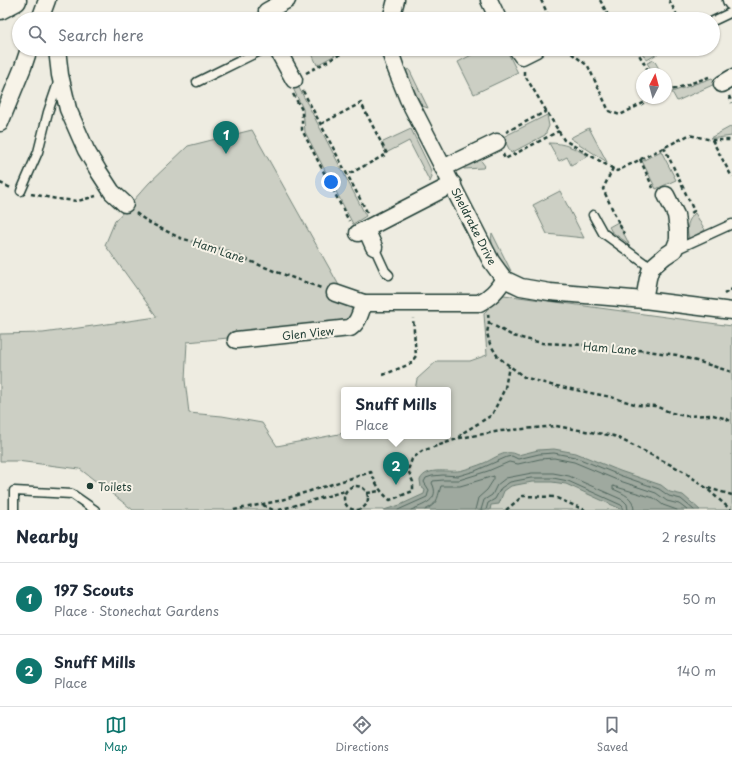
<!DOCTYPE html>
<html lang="en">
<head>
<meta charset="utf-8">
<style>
	:root { --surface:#fff; --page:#f2f2f3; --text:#1f2937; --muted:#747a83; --line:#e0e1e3; --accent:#0f766e }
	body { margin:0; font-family:"Playpen Sans",sans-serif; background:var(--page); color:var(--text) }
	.compass { position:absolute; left:636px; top:68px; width:36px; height:36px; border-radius:50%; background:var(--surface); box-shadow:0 1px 3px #0004; rotate:6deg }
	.you { position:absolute; left:331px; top:182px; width:14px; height:14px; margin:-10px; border:3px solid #fff; border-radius:50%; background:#1a73e8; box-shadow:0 0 0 6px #1a73e833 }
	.badge { display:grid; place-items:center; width:26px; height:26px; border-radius:50%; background:var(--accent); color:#fff; font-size:13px; font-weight:700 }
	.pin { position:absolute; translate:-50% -33px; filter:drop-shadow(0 1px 2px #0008) }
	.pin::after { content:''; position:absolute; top:21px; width:14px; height:12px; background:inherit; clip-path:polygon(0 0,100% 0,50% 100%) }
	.popup { position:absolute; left:341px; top:387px; width:110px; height:52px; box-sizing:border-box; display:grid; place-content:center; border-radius:4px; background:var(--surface); filter:drop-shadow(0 1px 3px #0005); font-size:13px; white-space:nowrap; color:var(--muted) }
	.popup b { font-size:15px; color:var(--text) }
	.popup::after { content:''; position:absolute; left:50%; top:100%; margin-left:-8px; border:8px solid transparent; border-top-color:var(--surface) }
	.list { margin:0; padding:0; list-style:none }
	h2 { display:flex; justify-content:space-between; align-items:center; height:52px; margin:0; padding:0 16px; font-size:17px }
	h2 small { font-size:13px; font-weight:400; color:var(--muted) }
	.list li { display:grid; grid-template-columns:26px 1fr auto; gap:12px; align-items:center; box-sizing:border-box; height:72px; padding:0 16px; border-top:1px solid var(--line) }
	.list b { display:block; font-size:15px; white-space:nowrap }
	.list p { margin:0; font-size:13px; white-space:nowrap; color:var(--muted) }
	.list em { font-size:13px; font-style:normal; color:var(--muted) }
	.icon { flex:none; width:22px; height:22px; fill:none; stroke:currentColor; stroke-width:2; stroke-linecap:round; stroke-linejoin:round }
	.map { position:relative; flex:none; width:732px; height:510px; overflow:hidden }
	.search { position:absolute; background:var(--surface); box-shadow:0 1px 3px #0004; left:12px; right:12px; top:12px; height:44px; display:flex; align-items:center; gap:10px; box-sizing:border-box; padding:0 14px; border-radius:22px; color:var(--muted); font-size:15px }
	.sheet { height:196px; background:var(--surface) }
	nav { display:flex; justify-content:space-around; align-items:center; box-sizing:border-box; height:56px; border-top:1px solid var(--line); background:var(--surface); font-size:11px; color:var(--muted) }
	nav a { display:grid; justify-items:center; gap:2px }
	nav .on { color:var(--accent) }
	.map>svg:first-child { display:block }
	.green { fill:#cccfc4; stroke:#76867c }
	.water { fill:#9fa99f; stroke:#6c7e74 }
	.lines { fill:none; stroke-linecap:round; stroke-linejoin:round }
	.shore { stroke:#52685f; stroke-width:1 }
	.service-casing { stroke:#1f3d34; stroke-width:11 }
	.minor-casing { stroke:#1f3d34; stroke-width:19 }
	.secondary-casing { stroke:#1f3d34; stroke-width:25 }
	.path { stroke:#1f3d34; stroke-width:2.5; stroke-dasharray:4 3; stroke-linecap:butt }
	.service { stroke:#f7f3e8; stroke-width:8 }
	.minor { stroke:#f7f3e8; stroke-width:16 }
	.secondary { stroke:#f7f3e8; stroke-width:22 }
	.poi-dot { fill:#1f3d34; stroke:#f7f3e8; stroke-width:1.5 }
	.labels { text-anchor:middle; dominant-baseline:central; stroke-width:4; stroke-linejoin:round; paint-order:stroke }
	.street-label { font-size:11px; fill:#1f3d34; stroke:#f7f3e8 }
	.poi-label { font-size:11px; fill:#1f3d34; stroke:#f7f3e8; text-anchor:start }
</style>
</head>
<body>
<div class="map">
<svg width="732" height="510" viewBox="0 0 732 510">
	<rect width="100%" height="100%" fill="#eeece1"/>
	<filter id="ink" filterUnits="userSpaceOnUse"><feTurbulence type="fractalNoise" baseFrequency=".025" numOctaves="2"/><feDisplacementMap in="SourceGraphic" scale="8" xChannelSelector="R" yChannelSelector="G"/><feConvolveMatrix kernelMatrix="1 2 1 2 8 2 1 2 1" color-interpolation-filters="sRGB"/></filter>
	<g filter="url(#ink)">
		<g class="green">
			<polygon points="310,49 346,49 317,65"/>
			<polygon points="483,49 506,49 518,73 474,94 458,62"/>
			<polygon points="639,49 663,49 664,50 647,60"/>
			<polygon points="654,60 662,74 654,74 647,63"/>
			<polygon points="409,69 428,108 422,106 405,72"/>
			<polygon points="712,78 717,83 677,101 672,92"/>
			<polygon points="297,84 366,216 353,224 305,132 303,109 292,86"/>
			<polygon points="547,115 549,126 545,135 511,153 503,137"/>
			<polygon points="732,126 732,136 717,138 710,138"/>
			<polygon points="589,128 607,162 570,138"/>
			<polygon points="411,129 430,168 432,177 430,182 409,141 386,153 381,143"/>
			<path d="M252 130 341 289 357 296 351 318C297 331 242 337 187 342L185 380 189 413 222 416 262 423 277 446 344 433V436H448V390H415L417 379 437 361H470L487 355 484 314 494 299 504 295 732 326V510H133L80 469 17 461H0V334L43 333 157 317 105 245 115 221 149 183 188 146Z"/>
			<path d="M549 143C564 143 575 148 588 156L571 165 567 157 559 161Z"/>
			<polygon points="661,151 676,180 656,189 642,161"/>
			<polygon points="479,158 485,166 483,168 464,169 461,162"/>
			<polygon points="560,191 584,238 547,234 533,205"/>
			<path d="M695 213 705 230 689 239C686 228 687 221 695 213Z"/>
			<polygon points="618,222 629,244 612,232 609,227"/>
			<path d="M492 233 511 271C500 262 489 248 492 233Z"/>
		</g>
		<path class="water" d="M554 449 576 453 620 471 661 485 670 492 683 495 700 510H623L566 484 552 482H532L511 486 504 491 499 504 491 505 490 510H384L400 505 424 494 425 490 421 487 420 480C427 465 450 474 463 470 470 468 477 466 484 463 494 459 506 448 518 455L538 450Z"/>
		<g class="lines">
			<g class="shore">
				<polyline points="398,510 427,497 429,490 424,482 426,478 432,476 443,475 458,476 475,471 507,457 512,456 518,459 539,454 554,453 575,457 619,475 659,489 669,496 681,499 694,510"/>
				<path d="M411 510C423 505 441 500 432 483L433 481 443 480H459L488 471 509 462 518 464 540 459 554 458 574 462 617 480 656 493 667 501 679 504 687 510"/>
				<path d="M425 510C439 503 437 498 441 486H460L494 476V479L487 490 478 498 475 510"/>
				<polyline points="481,510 484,500 492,495 497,485 506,478 532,473 553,473 569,476 623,500 627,504 628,510"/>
				<polyline points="486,510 488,503 495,499 501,488 510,482 531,478 553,478 568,481 621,505 623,507 623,510"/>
				<path d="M634 510C634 497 624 494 613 489V486L654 498 663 505 677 510"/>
			</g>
			<g class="service-casing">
				<g id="service">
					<polyline points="713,21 732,12"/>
					<polyline points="197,82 264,49"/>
					<polyline points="21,191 38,152 48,112 59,80"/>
					<polyline points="593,215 603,233 651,268"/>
					<polyline points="374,247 385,271 389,275"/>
					<polyline points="675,250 732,224"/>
					<polyline points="14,510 14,491 72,494 95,510"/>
				</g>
			</g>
			<g class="minor-casing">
				<g id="minor">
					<polyline points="489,0 498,19"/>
					<polyline points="731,0 732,2"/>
					<polyline points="40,19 47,0"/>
					<polyline points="268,19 267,11 287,0"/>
					<polyline points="391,19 396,0"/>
					<polyline points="57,49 60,75 68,109 86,150 99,172 112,192 125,204"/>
					<polyline points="277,49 294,80"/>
					<polyline points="389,49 396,69 408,99 491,261 504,279 521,287 550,292 644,300 732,311"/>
					<polyline points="517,49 522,56 536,49"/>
					<polyline points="722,84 732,78"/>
					<polyline points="0,123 23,67 29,49"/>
					<polyline points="443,168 497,142"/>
					<polyline points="366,229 374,247"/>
					<polyline points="358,233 453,184"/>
					<path d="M335 293 364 303H479C491 297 497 290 504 279"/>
					<polyline points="644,300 648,278 651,268 665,256 674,250 678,240 678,230 676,215 666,195"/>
					<path d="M236 340 350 328C359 322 360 313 364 303"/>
				</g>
			</g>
			<g class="secondary-casing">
				<polyline id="secondary" points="0,8 15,0"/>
			</g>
			<g class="path">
				<polyline points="541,0 550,19"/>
				<polyline points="600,0 610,19"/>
				<polyline points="669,0 679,19"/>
				<polyline points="566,49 588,66 609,111 620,115 653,98"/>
				<polyline points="636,49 650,74"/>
				<polyline points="524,71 524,74 564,140 617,171 689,135 712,140 732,140"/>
				<polyline points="306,73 350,49"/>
				<polyline points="303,91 367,212"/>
				<polyline points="666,92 709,77"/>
				<polyline points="293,94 302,110 302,130 349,221"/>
				<polyline points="729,96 732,103"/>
				<polyline points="321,124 361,103 387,154 347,175"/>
				<polyline points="506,132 547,111"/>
				<polyline points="712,140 732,177"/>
				<polyline points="664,147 694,211 690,214"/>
				<polyline points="503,154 505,159 559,131"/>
				<polyline points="640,159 653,188"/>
				<polyline points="613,168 603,189 624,234"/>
				<polyline points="0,183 11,188"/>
				<polyline points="31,194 57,199 78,201 96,196"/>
				<polyline points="136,213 148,222 180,238 221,249 274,271 321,288"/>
				<polyline points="724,294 732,289"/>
				<polyline points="488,314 489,323 487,333 490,344 498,357 524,377 551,385 611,397 638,405 655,406 672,413 685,416 713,415 727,419 732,422"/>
				<polyline points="489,323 513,336 542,343 609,346 677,355 732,372"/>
				<polyline points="383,375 410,364 416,356 413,318"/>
				<polyline points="460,438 461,434 492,415 505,388 509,366"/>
				<circle cx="356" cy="498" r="12"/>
				<polyline points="708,488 732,495"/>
				<polyline points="367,493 380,491"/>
				<polyline points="263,505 273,510"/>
				<path d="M234 510 278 501 371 472C376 484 380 492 390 500L413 491V482L408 470 412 459 422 451 460 438 501 431 556 426 614 436 683 471 705 487 731 510"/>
				<polyline points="279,510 345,491"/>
				<polyline points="506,510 523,496 554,497 585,510"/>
			</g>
			<use href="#service" class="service"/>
			<use href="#minor" class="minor"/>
			<use href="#secondary" class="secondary"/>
		</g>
	</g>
	<circle class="poi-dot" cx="90" cy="486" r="4"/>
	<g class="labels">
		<g class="street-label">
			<text transform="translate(474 226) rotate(63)">Sheldrake Drive</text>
			<text transform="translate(219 250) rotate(19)">Ham Lane</text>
			<text transform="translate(308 333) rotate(-6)">Glen View</text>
			<text transform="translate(610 348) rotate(5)">Ham Lane</text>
		</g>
		<g class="poi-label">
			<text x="98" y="486">Toilets</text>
		</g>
	</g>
</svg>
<svg class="compass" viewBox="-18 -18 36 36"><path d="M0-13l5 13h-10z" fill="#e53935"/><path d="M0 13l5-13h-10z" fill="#747a83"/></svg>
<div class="you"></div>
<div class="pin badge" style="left:226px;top:154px">1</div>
<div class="pin badge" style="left:396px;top:485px">2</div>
<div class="popup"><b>Snuff Mills</b>Place</div>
<div class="search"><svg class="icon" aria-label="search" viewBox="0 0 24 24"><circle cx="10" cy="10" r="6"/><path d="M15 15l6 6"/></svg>Search here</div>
</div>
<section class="sheet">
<h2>Nearby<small>2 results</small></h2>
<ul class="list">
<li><span class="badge">1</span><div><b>197 Scouts</b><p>Place · Stonechat Gardens</p></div><em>50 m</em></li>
<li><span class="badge">2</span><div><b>Snuff Mills</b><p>Place</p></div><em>140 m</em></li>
</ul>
</section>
<nav>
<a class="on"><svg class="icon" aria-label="map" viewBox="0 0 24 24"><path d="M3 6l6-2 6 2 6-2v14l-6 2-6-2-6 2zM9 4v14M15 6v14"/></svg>Map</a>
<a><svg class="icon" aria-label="directions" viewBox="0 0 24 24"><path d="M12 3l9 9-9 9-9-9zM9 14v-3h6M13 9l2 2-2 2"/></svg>Directions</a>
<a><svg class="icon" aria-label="saved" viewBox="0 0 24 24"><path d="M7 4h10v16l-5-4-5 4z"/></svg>Saved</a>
</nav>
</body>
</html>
